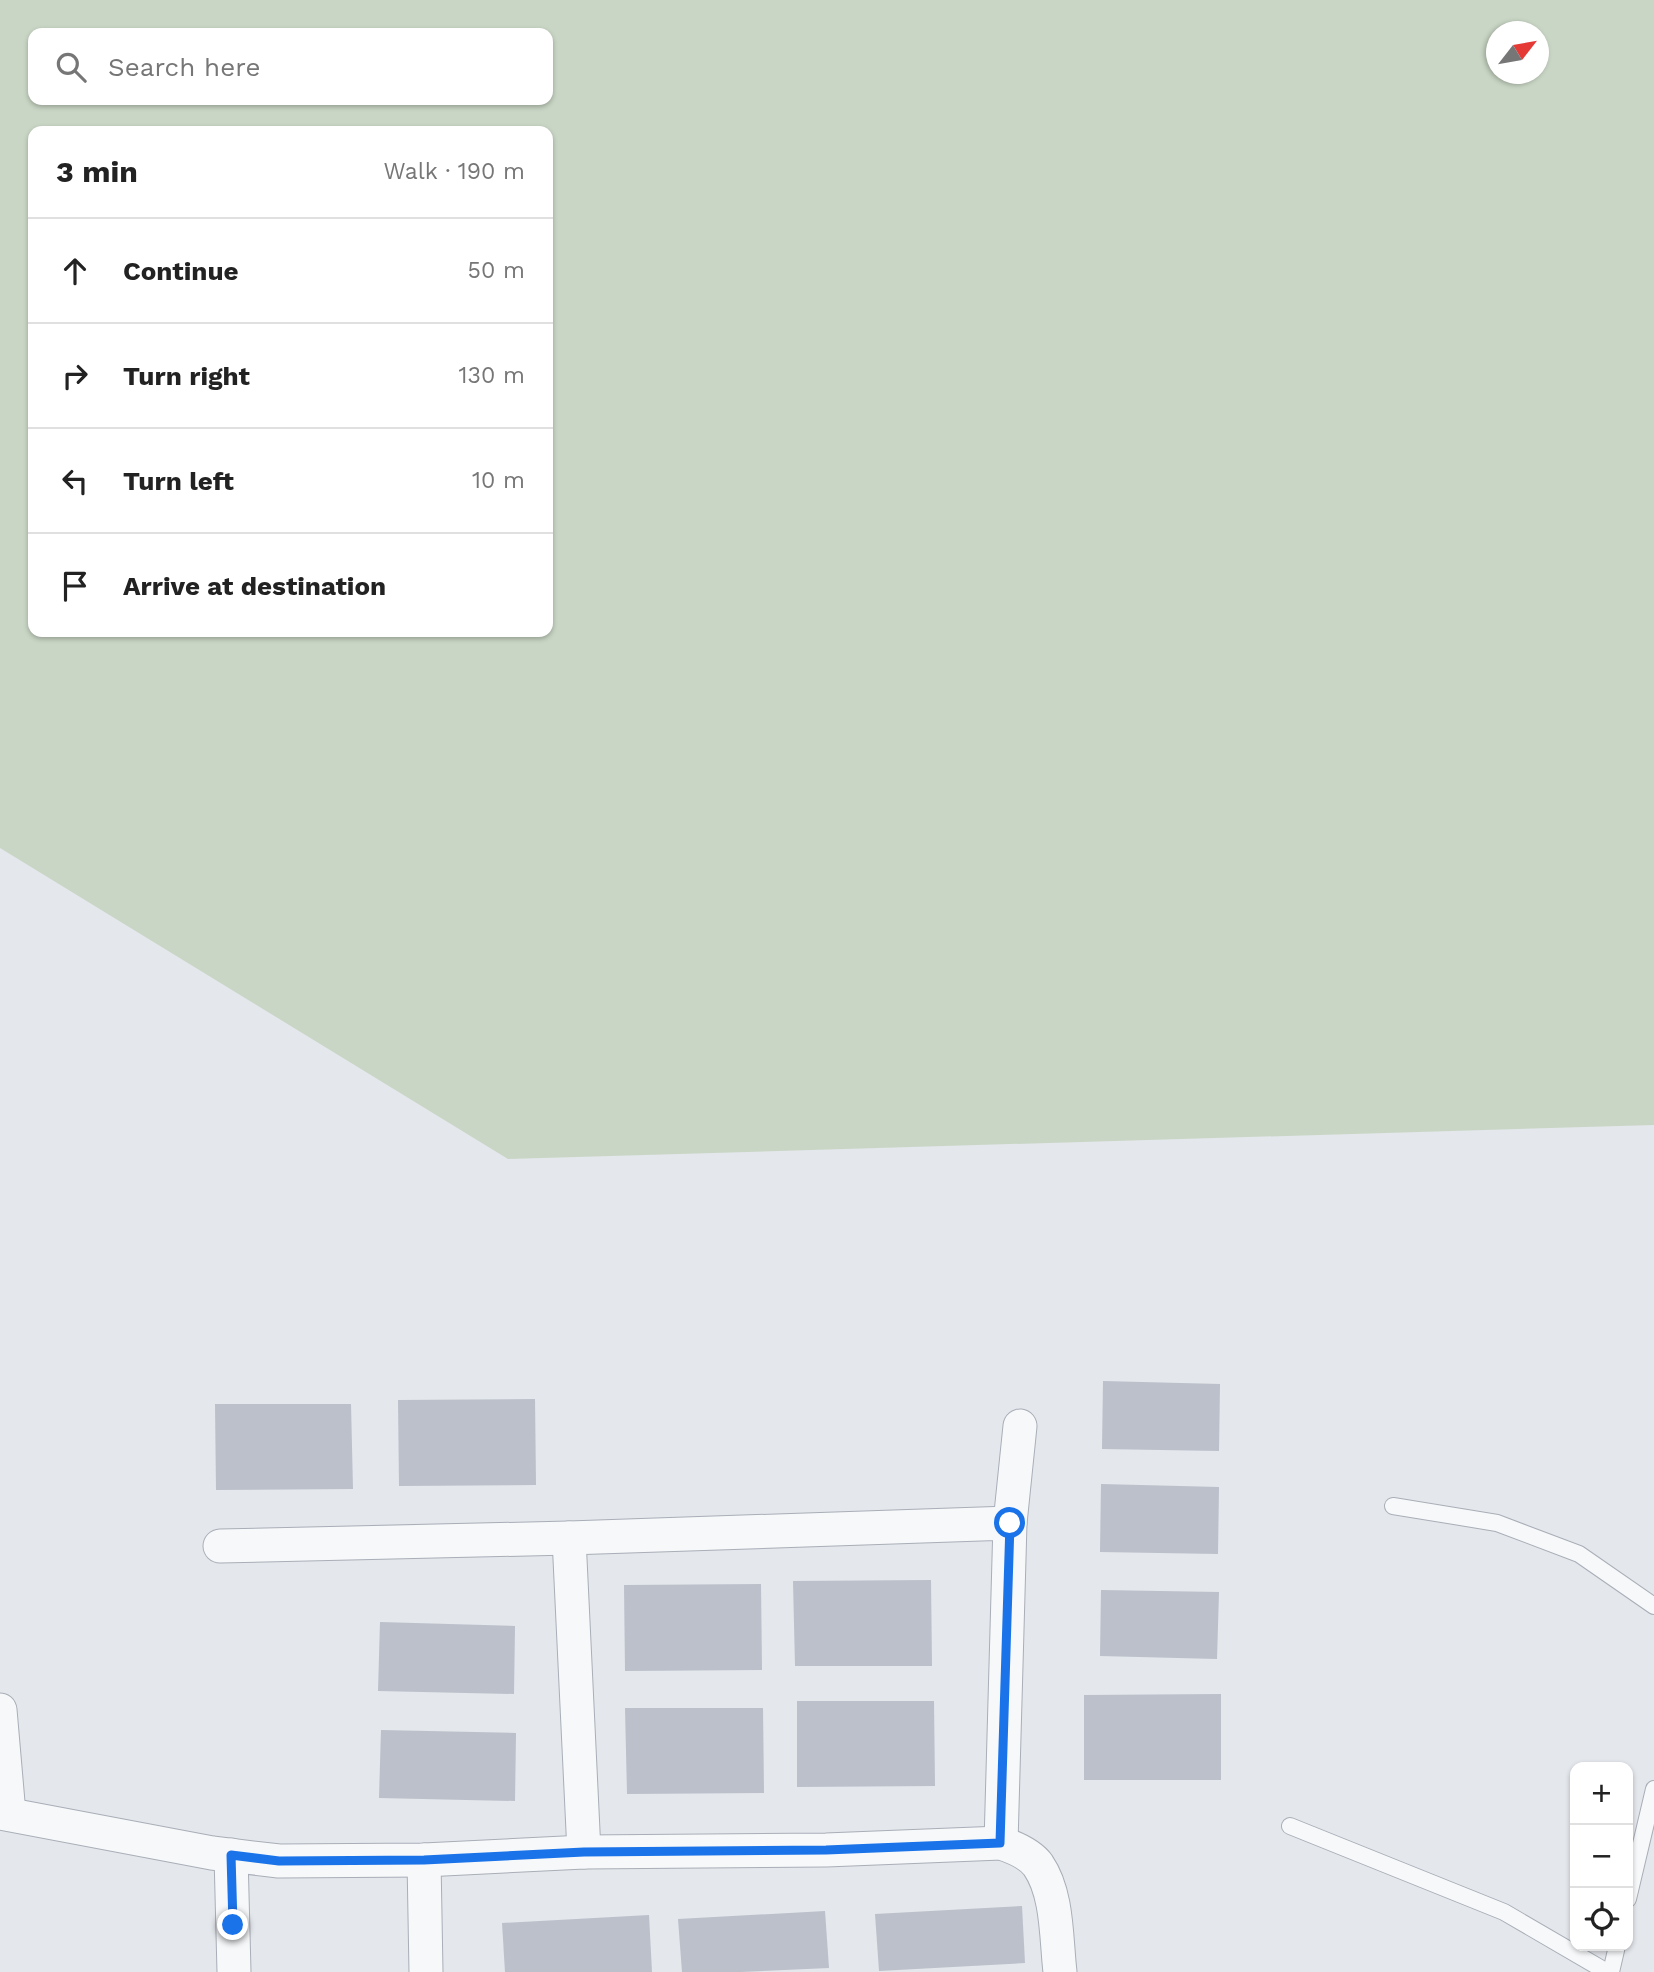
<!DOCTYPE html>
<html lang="en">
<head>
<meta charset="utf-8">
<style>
	:root { --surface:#fff; --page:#f2f2f2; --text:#222; --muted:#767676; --line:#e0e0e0 }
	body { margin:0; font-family:"Work Sans",sans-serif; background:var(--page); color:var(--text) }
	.controls { position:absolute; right:21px; bottom:21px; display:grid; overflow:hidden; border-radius:14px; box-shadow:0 2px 5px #0004 }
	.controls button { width:63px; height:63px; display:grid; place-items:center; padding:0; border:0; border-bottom:2px solid var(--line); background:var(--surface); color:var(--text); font:35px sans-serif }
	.compass { position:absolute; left:1486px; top:21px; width:63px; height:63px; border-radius:50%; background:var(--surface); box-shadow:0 2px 5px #0004; rotate:59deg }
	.stop { position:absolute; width:21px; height:21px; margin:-16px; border:5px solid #1a73e8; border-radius:50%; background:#fff }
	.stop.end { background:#1a73e8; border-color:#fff; box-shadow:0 2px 7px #0008 }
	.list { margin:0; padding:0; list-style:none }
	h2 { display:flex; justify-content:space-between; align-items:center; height:91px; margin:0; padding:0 28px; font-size:30px }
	h2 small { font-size:23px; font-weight:400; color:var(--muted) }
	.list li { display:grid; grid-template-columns:46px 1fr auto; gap:21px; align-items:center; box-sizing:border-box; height:105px; padding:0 28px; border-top:2px solid var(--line) }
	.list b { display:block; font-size:26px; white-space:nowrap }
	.list em { font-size:23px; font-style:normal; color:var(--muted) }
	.icon { flex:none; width:38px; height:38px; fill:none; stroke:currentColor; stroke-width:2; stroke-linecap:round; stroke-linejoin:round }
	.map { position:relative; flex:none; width:1654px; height:1972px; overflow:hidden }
	.search { position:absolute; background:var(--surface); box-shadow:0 2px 5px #0004; left:28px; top:28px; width:525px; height:77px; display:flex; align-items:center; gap:18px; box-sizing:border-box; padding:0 24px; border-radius:14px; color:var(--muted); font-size:26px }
	.panel { position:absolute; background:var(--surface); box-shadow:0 2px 5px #0004; left:28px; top:126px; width:525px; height:511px; border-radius:14px }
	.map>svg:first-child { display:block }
	.green { fill:#c9d6c5; fill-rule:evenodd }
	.building { fill:#bbc0ca }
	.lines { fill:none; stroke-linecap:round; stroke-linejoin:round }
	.service-casing { stroke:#a9aeb7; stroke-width:18 }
	.minor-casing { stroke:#a9aeb7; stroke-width:35 }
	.service { stroke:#f7f8fa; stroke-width:16 }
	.minor { stroke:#f7f8fa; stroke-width:33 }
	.route { stroke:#1a73e8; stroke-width:9 }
</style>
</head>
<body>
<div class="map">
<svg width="1654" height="1972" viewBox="0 0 1654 1972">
	<rect width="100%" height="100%" fill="#e4e7ec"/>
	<path class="green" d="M0 0H1654V1125L508 1159 0 848ZM1496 32H1538V74H1496ZM33 33H548V100H33ZM33 131H548V632H33Z"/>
	<g class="building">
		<polygon points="1103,1381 1220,1384 1219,1451 1102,1449"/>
		<polygon points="535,1399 536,1485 399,1486 398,1400"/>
		<polygon points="215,1404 351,1404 353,1489 216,1490"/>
		<polygon points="1101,1484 1219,1487 1218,1554 1100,1552"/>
		<polygon points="931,1580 932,1666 795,1666 793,1581"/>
		<polygon points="761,1584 762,1670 625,1671 624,1585"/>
		<polygon points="1101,1590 1219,1592 1217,1659 1100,1656"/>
		<polygon points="380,1622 515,1626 514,1694 378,1691"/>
		<polygon points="1221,1694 1221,1780 1084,1780 1084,1695"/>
		<polygon points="797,1701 934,1701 935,1786 797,1787"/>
		<polygon points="625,1708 763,1708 764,1793 627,1794"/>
		<polygon points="381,1730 516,1733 515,1801 379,1798"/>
		<polygon points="1022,1906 1025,1963 879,1971 875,1914"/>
		<polygon points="825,1911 829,1968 741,1972 682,1972 678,1919"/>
		<polygon points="649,1915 652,1972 505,1972 502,1923"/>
	</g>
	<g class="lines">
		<g class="service-casing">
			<g id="service">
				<polyline points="1393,1506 1497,1523 1579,1554 1654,1606"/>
				<polyline points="1290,1826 1504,1912 1607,1972"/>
				<polyline points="1628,1899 1654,1789"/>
				<polyline points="1611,1972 1617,1946"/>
			</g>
		</g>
		<g class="minor-casing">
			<g id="minor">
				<polyline points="1010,1523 1020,1426"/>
				<polyline points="569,1538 584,1852"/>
				<polyline points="220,1546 569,1538 1010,1523 1001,1843"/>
				<polyline points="0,1710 9,1814"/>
				<path d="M0 1813 212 1853 279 1861 424 1860 584 1852 826 1850 1001 1843C1013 1847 1030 1854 1038 1865 1058 1894 1056 1938 1060 1972"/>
				<polyline points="231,1855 234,1972"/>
				<polyline points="424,1860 426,1972"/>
			</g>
		</g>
		<use href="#service" class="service"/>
		<use href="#minor" class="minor"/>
	</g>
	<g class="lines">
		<polyline class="route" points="233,1925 231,1855 279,1861 424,1860 584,1852 826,1850 1000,1843 1010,1523"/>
	</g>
</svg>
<div class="controls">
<button>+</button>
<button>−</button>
<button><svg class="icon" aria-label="locate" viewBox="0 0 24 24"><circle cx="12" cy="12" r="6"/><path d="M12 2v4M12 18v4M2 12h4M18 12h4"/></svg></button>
</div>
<svg class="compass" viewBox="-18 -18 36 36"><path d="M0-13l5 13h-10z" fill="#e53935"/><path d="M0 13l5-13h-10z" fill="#767676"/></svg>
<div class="stop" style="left:1010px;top:1523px"></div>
<div class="stop end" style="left:233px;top:1925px"></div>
<div class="search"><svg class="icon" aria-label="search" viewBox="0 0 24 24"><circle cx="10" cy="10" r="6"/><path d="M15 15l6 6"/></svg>Search here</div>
<section class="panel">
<h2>3 min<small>Walk · 190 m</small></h2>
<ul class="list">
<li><svg class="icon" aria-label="ahead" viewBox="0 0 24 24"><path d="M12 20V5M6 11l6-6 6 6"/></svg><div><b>Continue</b></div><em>50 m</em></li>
<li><svg class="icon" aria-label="right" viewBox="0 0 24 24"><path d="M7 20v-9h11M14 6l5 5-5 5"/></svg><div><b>Turn right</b></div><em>130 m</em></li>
<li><svg class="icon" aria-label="left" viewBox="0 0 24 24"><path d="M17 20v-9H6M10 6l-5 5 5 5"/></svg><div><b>Turn left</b></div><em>10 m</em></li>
<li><svg class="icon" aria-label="arrive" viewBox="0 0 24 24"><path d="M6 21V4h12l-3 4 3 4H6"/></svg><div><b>Arrive at destination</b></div></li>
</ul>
</section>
</div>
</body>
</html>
